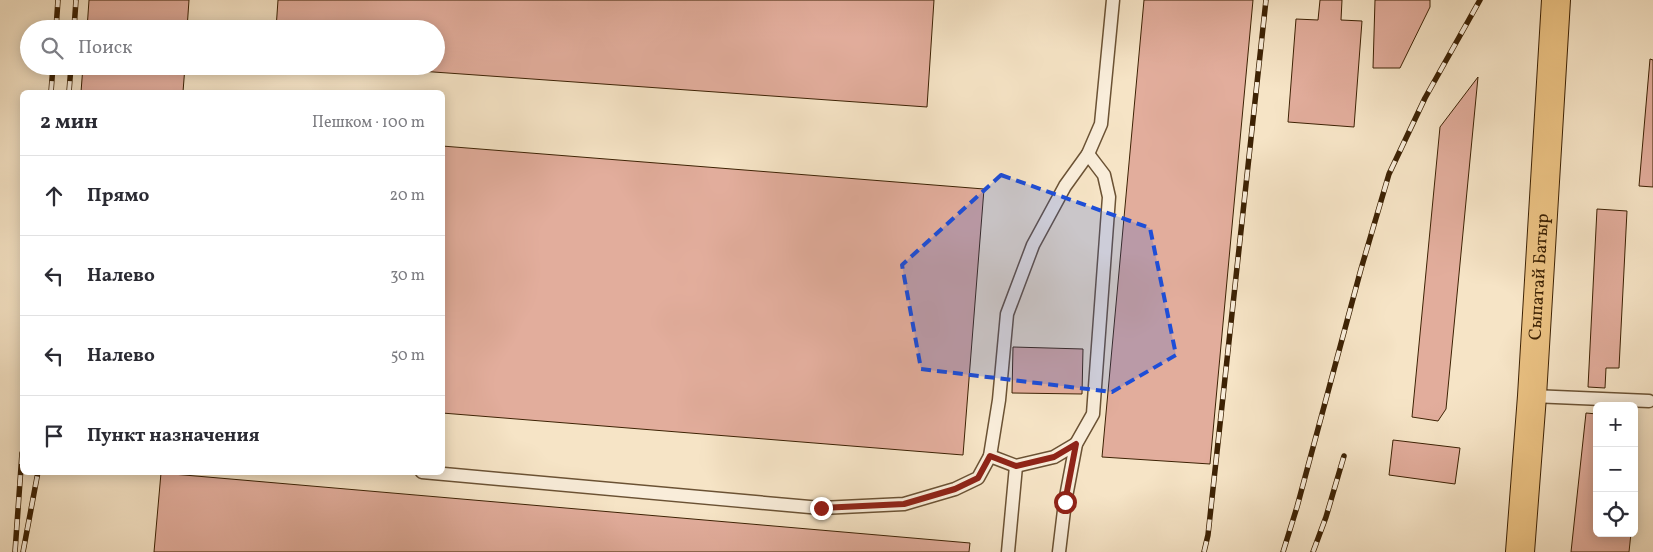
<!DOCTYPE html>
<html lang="ru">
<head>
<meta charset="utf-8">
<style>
	:root { --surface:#fff; --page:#f7f7f7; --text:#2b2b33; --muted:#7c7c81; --line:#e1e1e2 }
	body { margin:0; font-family:Vollkorn,serif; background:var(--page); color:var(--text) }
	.controls { position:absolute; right:15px; bottom:15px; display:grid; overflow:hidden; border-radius:8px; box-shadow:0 2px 12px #0003 }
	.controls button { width:45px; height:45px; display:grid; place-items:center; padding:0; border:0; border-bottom:1px solid var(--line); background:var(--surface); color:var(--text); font:25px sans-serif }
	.stop { position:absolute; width:15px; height:15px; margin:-11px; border:4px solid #8f2418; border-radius:50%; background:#fff }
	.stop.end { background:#8f2418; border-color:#fff; box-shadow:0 1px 5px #0008 }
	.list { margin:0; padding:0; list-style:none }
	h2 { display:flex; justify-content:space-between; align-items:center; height:65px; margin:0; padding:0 20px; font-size:21px }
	h2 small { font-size:16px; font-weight:400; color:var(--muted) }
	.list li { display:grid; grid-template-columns:32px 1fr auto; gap:15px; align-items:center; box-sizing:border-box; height:80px; padding:0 20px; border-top:1px solid var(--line) }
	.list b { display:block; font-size:19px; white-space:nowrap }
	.list em { font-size:16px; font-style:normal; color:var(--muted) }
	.icon { flex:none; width:28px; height:28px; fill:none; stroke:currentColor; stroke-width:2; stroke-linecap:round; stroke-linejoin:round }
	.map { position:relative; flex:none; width:1653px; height:552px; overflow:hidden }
	.search { position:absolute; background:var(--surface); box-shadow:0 2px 12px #0003; left:20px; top:20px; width:425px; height:55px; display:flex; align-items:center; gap:12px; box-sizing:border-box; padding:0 18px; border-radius:28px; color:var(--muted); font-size:19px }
	.panel { position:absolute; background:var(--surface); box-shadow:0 2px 12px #0003; left:20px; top:90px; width:425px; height:385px; border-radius:8px }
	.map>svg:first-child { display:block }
	.building { fill:#e2ad9c; stroke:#3d2204 }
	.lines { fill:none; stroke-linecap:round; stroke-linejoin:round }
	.service-casing { stroke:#6b5234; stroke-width:15 }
	.primary-casing { stroke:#3d2204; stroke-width:30 }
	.service { stroke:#f9edda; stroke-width:12 }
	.primary { stroke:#ebc283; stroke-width:28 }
	.rail-casing { stroke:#3d2204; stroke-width:5.5 }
	.rail { stroke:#f9edda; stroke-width:4; stroke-dasharray:11; stroke-linecap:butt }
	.route { stroke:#8f2418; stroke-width:6 }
	.marked { fill:#1d4ed8; fill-opacity:0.2; stroke:#1d4ed8; stroke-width:4; stroke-dasharray:10 6; stroke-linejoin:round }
	.labels { text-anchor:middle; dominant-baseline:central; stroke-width:4; stroke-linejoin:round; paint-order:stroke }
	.street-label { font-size:18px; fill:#3d2204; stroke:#f9edda }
</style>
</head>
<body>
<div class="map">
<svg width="1653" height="552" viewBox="0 0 1653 552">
	<rect width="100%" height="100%" fill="#f6e4c6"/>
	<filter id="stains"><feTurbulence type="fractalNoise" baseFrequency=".004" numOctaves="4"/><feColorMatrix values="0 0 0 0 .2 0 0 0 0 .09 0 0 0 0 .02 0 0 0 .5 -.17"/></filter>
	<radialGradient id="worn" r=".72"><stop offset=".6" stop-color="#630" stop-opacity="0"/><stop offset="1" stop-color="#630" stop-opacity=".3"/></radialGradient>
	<g class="building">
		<polygon points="89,0 189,0 187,29 87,29"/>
		<polygon points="278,0 934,0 927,107 349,66 436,66 436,29 276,29"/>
		<polygon points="1144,0 1253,0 1210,464 1102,457"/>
		<polygon points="1320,0 1342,0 1341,20 1362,21 1354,127 1288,122 1296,19 1318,20"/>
		<polygon points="1375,0 1430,0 1430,7 1400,68 1373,68"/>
		<polygon points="1650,59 1653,60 1653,187 1639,186"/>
		<polygon points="83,66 185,66 183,92 81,92"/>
		<polygon points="1478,77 1446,409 1438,421 1412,417 1440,127"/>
		<polygon points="442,146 984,189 963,455 442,413"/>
		<polygon points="1597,209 1627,211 1619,368 1606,368 1605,388 1588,387"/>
		<polygon points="1013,347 1083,349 1082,394 1012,393"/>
		<polygon points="1586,413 1597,414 1597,533 1631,533 1629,552 1571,552"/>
		<polygon points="1393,440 1460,448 1455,484 1389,475"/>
		<polygon points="161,473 970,543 969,552 154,552"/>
		<polygon points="1634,480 1637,480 1634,503"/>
	</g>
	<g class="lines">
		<g class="service-casing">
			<g id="service">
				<polyline points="1532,396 1649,401"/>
				<polyline points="990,456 1016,466 1054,457 1076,444"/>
				<polyline points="422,472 821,508 904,504 955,489 978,478 990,456 999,400 1007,314 1033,245 1065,186 1088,154 1101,124 1113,0"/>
				<polyline points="1008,552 1016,466"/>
				<polyline points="1059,552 1065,502 1076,444 1093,414 1109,197 1104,175 1088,154"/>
			</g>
		</g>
		<g class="primary-casing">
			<g id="primary">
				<path id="s1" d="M1520 552 1532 396 1556 0"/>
			</g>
		</g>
		<use href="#service" class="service"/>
		<use href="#primary" class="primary"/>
		<g class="rail-casing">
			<g id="rail">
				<polyline points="56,29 58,0"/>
				<polyline points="74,29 76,0"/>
				<polyline points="51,92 53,66"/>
				<polyline points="69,92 71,66"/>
				<polyline points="15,552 22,453"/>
				<polyline points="23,552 38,472"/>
				<polyline points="1204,552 1208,535 1266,0"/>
				<polyline points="1283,552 1297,507 1361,269 1389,174 1425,98 1480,0"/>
				<polyline points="1313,552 1326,517 1344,456"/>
			</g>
		</g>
		<use href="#rail" class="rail"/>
	</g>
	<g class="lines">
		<polyline class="route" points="821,508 904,504 955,489 978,478 990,456 1016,466 1054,457 1076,444 1065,502"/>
	</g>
	<path class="marked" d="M1001 175 1150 228 1176 355 1112 392 921 369 902 265Z"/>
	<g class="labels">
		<g class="street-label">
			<text stroke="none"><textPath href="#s1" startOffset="276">Сыпатай Батыр</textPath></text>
		</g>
	</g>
	<rect width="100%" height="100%" filter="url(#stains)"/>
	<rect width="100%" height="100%" fill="url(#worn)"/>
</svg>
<div class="controls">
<button>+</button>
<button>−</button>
<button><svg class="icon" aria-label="locate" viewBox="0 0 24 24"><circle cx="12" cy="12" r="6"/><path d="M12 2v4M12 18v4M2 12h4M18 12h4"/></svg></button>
</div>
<div class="stop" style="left:1065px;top:502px"></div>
<div class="stop end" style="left:821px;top:508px"></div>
<div class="search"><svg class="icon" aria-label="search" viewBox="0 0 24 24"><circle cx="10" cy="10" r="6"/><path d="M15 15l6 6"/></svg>Поиск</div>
<section class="panel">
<h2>2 мин<small>Пешком · 100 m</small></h2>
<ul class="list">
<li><svg class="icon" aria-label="ahead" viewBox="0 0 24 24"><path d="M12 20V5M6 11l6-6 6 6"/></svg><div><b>Прямо</b></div><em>20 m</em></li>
<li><svg class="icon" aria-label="left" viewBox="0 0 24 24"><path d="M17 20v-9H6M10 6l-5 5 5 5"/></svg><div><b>Налево</b></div><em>30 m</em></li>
<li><svg class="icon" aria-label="left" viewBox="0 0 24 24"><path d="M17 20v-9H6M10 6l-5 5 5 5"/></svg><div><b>Налево</b></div><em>50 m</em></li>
<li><svg class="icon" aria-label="arrive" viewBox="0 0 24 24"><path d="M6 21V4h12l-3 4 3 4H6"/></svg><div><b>Пункт назначения</b></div></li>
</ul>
</section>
</div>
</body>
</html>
